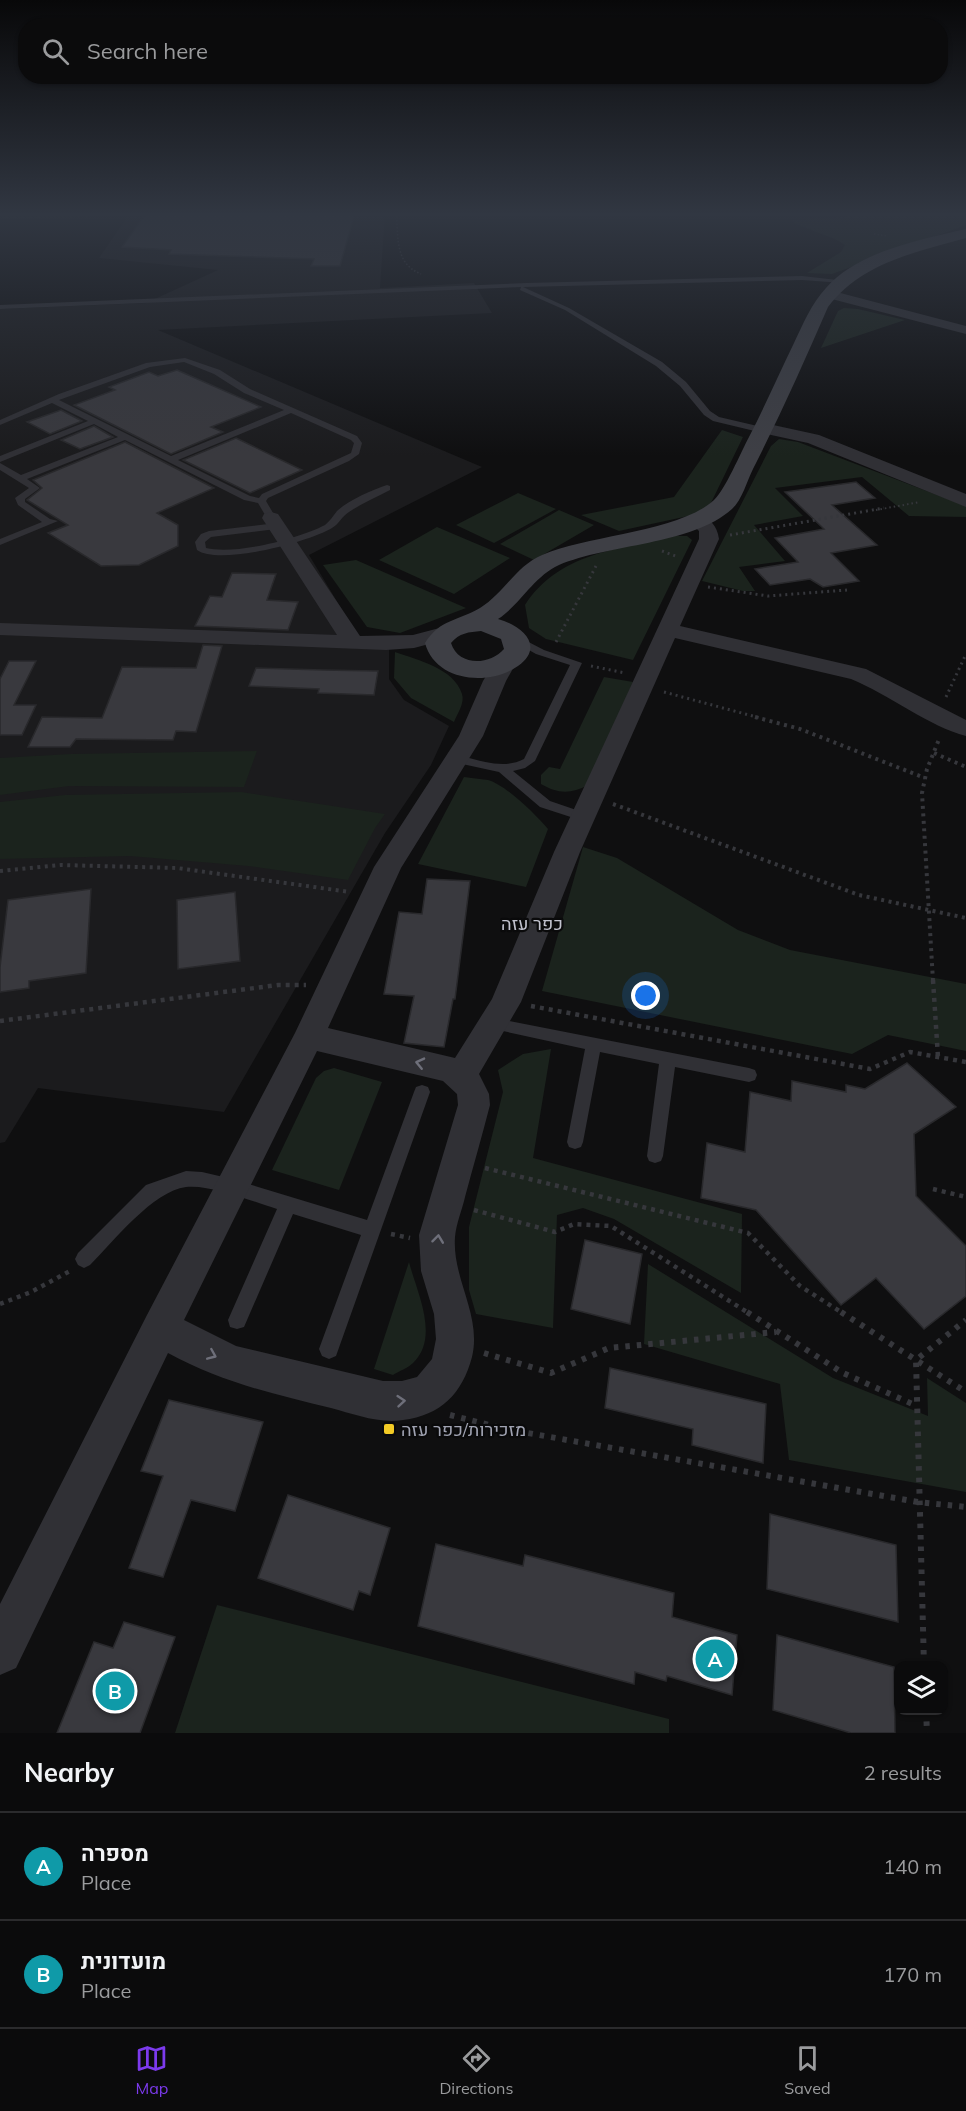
<!DOCTYPE html>
<html lang="en">
<head>
<meta charset="utf-8">
<style>
	:root { --surface:#0b0b0c; --page:#141415; --text:#f1f3f6; --muted:#9a9b9d; --line:#2b2b2d; --accent:#7c3aed }
	body { margin:0; font-family:Mulish,Heebo,sans-serif; background:var(--page); color:var(--text) }
	.controls { position:absolute; right:18px; bottom:18px; display:grid; overflow:hidden; border-radius:12px; box-shadow:0 2px 4px #0004 }
	.controls button { width:54px; height:54px; display:grid; place-items:center; padding:0; border:0; border-bottom:2px solid var(--line); background:var(--surface); color:var(--text); font:30px sans-serif }
	.you { position:absolute; left:646px; top:996px; width:21px; height:21px; margin:-15px; border:4px solid #fff; border-radius:50%; background:#1a73e8; box-shadow:0 0 0 9px #1a73e833 }
	.badge { display:grid; place-items:center; width:39px; height:39px; border-radius:50%; background:var(--accent); color:#fff; font-size:20px; font-weight:700 }
	.pin { position:absolute; translate:-50% -50%; border:3px solid #fff; box-shadow:0 2px 6px #0006 }
	.list { margin:0; padding:0; list-style:none }
	h2 { display:flex; justify-content:space-between; align-items:center; height:78px; margin:0; padding:0 24px; font-size:26px }
	h2 small { font-size:20px; font-weight:400; color:var(--muted) }
	.list li { display:grid; grid-template-columns:39px 1fr auto; gap:18px; align-items:center; box-sizing:border-box; height:108px; padding:0 24px; border-top:2px solid var(--line) }
	.list b { display:block; font-size:22px; white-space:nowrap }
	.list p { margin:0; font-size:20px; white-space:nowrap; color:var(--muted) }
	.list em { font-size:20px; font-style:normal; color:var(--muted) }
	.icon { flex:none; width:33px; height:33px; fill:none; stroke:currentColor; stroke-width:2; stroke-linecap:round; stroke-linejoin:round }
	.map { position:relative; flex:none; width:966px; height:1733px; overflow:hidden }
	.search { position:absolute; background:var(--surface); box-shadow:0 2px 4px #0004; left:18px; right:18px; top:18px; height:66px; display:flex; align-items:center; gap:15px; box-sizing:border-box; padding:0 21px; border-radius:24px; color:var(--muted); font-size:22px }
	.sheet { height:294px; background:var(--surface) }
	nav { display:flex; justify-content:space-around; align-items:center; box-sizing:border-box; height:84px; border-top:2px solid var(--line); background:var(--surface); font-size:16px; color:var(--muted) }
	nav a { display:grid; justify-items:center; gap:3px }
	nav .on { color:var(--accent) }
	.map>svg:first-child { display:block }
	.built { fill:#1b1b1d }
	.green { fill:#1b231d }
	.building { fill:#39393e; stroke:#29292c; stroke-width:1.5 }
	.lines { fill:none; stroke-linecap:round; stroke-linejoin:round }
	.path-far5 { stroke:#36373c; stroke-width:1.5; stroke-dasharray:1.5 2; stroke-linecap:butt }
	.path-far4 { stroke:#36373c; stroke-width:2; stroke-dasharray:1.5 3; stroke-linecap:butt }
	.path-far3 { stroke:#36373c; stroke-width:3; stroke-dasharray:2 4; stroke-linecap:butt }
	.path-far2 { stroke:#36373c; stroke-width:4; stroke-dasharray:3 4.5; stroke-linecap:butt }
	.path-far1 { stroke:#36373c; stroke-width:4.5; stroke-dasharray:4 5; stroke-linecap:butt }
	.path { stroke:#36373c; stroke-width:6; stroke-dasharray:4.5 7; stroke-linecap:butt }
	.lane { fill:#303035; fill-rule:evenodd }
	.street { fill:#303035; fill-rule:evenodd }
	.secondary { fill:#3e3f45; fill-rule:evenodd }
	.oneway { stroke:#6e6f7a }
	.poi-dot { fill:#f3cb25; stroke:#0a0a0b; stroke-width:2 }
	.labels { text-anchor:middle; dominant-baseline:central; stroke-width:4.5; stroke-linejoin:round; paint-order:stroke }
	.quarter-label { font-size:18px; fill:#c1c2ce; stroke:#0a0a0b }
	.near-poi-label { font-size:18px; fill:#a0a3b2; stroke:#0a0a0b; text-anchor:start }
</style>
</head>
<body>
<div class="map">
<svg width="966" height="1733" viewBox="0 0 966 1733">
	<rect width="100%" height="100%" fill="#0f0f10"/>
	<polygon class="built" points="130,213 385,213 380,288 474,283 492,313 158,330 482,467 309,555 364,646 389,648 389,679 404,700 449,726 431,765 385,833 224,1112 38,1088 5,1142 0,1143 0,309 146,303 218,270 99,258"/>
	<g class="green">
		<polygon points="0,213 121,213 119,216 0,219"/>
		<path d="M864 213H966V225L832 274 807 273 841 252 845 245C832 235 796 227 791 220L835 218Z"/>
		<polygon points="844,308 858,309 905,320 821,348 838,311"/>
		<polygon points="722,430 743,437 709,507 693,515 619,531 581,515 674,497"/>
		<polygon points="779,439 798,442 966,506 966,517 909,516 862,477 775,488 803,516 754,525 785,561 739,567 755,591 743,591 702,581 771,446"/>
		<polygon points="518,493 556,509 494,543 456,525"/>
		<polygon points="559,510 594,525 534,560 500,544"/>
		<polygon points="437,527 510,558 454,594 379,560"/>
		<path d="M673 536H687L692 540 633 660 546 639 529 628 525 605C559 553 616 550 673 536Z"/>
		<polygon points="356,560 466,608 400,633 367,627 323,565"/>
		<path d="M395 652C417 660 454 668 462 694 465 703 457 714 454 722L411 698 394 678Z"/>
		<path d="M604 677 633 682 588 785C571 794 558 794 541 784V775L549 767 560 769Z"/>
		<polygon points="257,751 244,787 69,786 0,795 0,758 71,754"/>
		<path d="M464 777C471 778 480 779 488 780 506 785 535 814 548 829L526 887 418 864Z"/>
		<polygon points="241,792 385,814 375,828 348,880 248,866 130,856 0,859 0,802 65,795"/>
		<polygon points="583,847 617,858 738,930 790,950 966,984 966,1051 888,1035 852,1054 542,991"/>
		<polygon points="551,1049 533,1158 742,1214 741,1293 614,1219 583,1208 557,1215 553,1328 476,1314 469,1290 469,1227 503,1092 498,1070 523,1054"/>
		<polygon points="334,1068 382,1082 339,1190 272,1170 316,1078 324,1071"/>
		<path d="M409 1262C417 1293 440 1337 413 1363 408 1368 399 1371 393 1375L374 1369Z"/>
		<polygon points="648,1264 833,1378 928,1416 927,1378 966,1403 966,1492 789,1460 780,1384 644,1344"/>
		<polygon points="217,1605 669,1719 669,1733 175,1733"/>
	</g>
	<g class="building">
		<polygon points="146,213 355,213 340,266 311,266 314,259 169,254 171,250 122,247"/>
		<polygon points="177,370 261,407 211,427 223,432 171,454 74,405 115,390 109,387 149,372 158,376"/>
		<polygon points="61,410 82,421 50,434 27,422"/>
		<polygon points="94,426 113,437 80,449 61,440"/>
		<polygon points="236,438 302,470 250,493 183,460"/>
		<polygon points="125,442 214,488 157,513 178,525 178,546 139,565 101,566 48,533 68,525 27,500 42,488 33,480"/>
		<polygon points="856,482 875,498 832,505 877,545 831,553 859,581 823,587 810,579 770,585 755,569 798,562 775,538 824,529 785,492"/>
		<polygon points="232,573 276,574 267,600 298,602 288,630 195,626 210,596 222,597"/>
		<polygon points="203,645 222,646 196,732 176,731 173,740 76,739 70,747 28,747 42,717 102,718 122,667 196,668"/>
		<polygon points="9,661 36,661 14,705 36,705 22,735 0,735 0,679"/>
		<polygon points="256,668 323,670 378,671 374,695 318,693 319,689 249,686"/>
		<polygon points="427,879 470,881 455,999 453,999 444,1047 404,1043 414,996 384,994 399,912 422,914"/>
		<polygon points="91,889 86,973 29,981 29,988 0,992 0,967 8,900"/>
		<polygon points="235,892 240,961 178,969 177,900"/>
		<polygon points="907,1063 956,1107 914,1134 916,1196 966,1246 966,1296 924,1329 876,1278 841,1305 756,1210 701,1198 707,1143 745,1152 750,1092 791,1101 792,1081 846,1092 846,1085 865,1089"/>
		<polygon points="585,1240 642,1254 630,1324 571,1309"/>
		<polygon points="610,1368 766,1404 763,1463 692,1445 693,1429 605,1408"/>
		<polygon points="169,1400 263,1422 235,1511 191,1500 163,1577 129,1568 163,1476 141,1471"/>
		<polygon points="288,1495 390,1528 370,1595 359,1591 353,1610 258,1578"/>
		<polygon points="770,1514 896,1545 898,1622 767,1589"/>
		<polygon points="436,1544 523,1566 525,1555 674,1593 672,1617 737,1635 732,1695 667,1676 666,1681 635,1672 634,1684 418,1626"/>
		<polygon points="124,1622 175,1637 140,1733 57,1733 94,1642 113,1648"/>
		<polygon points="777,1635 894,1667 895,1733 851,1733 773,1710"/>
	</g>
	<g class="lines">
		<g class="path-far5">
			<path d="M396 213C399 238 394 263 421 274"/>
			<polyline points="874,234 888,236"/>
		</g>
		<polyline class="path-far4" points="876,510 920,502"/>
		<g class="path-far3">
			<polyline points="730,535 884,508"/>
			<polyline points="662,551 678,557"/>
			<polyline points="708,587 768,596 847,590"/>
			<polyline points="556,642 596,566"/>
			<polyline points="591,666 625,673"/>
			<polyline points="664,692 760,718"/>
			<polyline points="946,697 966,654"/>
		</g>
		<g class="path-far2">
			<polyline points="755,717 800,729 925,778"/>
			<polyline points="934,753 966,767"/>
			<polyline points="613,804 859,895 966,918"/>
			<polyline points="0,871 61,865 177,868 350,892"/>
			<polyline points="933,981 922,793 927,769 940,737"/>
		</g>
		<g class="path-far1">
			<polyline points="933,980 938,1057"/>
			<polyline points="531,1006 870,1069 910,1052 966,1062"/>
			<polyline points="0,1021 278,985 306,985"/>
			<polyline points="485,1168 748,1233 800,1286 844,1314"/>
			<polyline points="933,1189 966,1197"/>
			<polyline points="474,1210 555,1232 574,1224 611,1226 750,1314"/>
			<polyline points="391,1234 410,1238"/>
			<polyline points="0,1304 31,1292 70,1271"/>
		</g>
		<g class="path">
			<polyline points="747,1312 843,1373 917,1406"/>
			<polyline points="841,1312 966,1392"/>
			<polyline points="484,1353 551,1373 609,1348 776,1332"/>
			<polyline points="450,1415 505,1429 918,1502 966,1507"/>
			<polyline points="924,1666 916,1360 966,1320"/>
			<polyline points="926,1710 927,1733"/>
		</g>
		<g class="lane">
			<polygon points="802,276 846,281 843,283 802,280 523,287 569,308 662,362 686,382 710,411 719,417 766,428 767,430 763,433 713,421 704,415 680,386 656,366 565,310 520,290 521,287 0,309 0,305 527,283"/>
			<path d="M185 358 220 370 250 389 357 436 362 443 359 454 349 461 268 498 266 501 276 518 271 521 268 520 258 503 244 500 125 440 27 479 40 488 25 499V502L50 519 58 521 0 545V539L42 522 18 505 15 498 29 488 0 470V463L21 475 118 437 94 424 0 462V456L88 421 52 403 0 425V420L59 394 146 363ZM184 362 214 374 244 393 284 410 171 456 59 400 150 367ZM291 413 351 440 354 443 351 453 262 494 259 498 250 496 178 460Z"/>
			<path d="M387 485 390 486V490C377 497 362 503 349 512 342 516 339 524 332 528 309 542 219 566 197 550L195 542 201 534 209 531 276 523 281 526 276 529 211 537 205 542 206 548C236 555 298 539 325 525 330 521 333 516 337 511 349 500 372 490 387 485Z"/>
			<path d="M515 635 544 650 582 663 535 761 525 768 513 771 550 801 588 814 589 817 588 820 583 821 540 807 499 772 453 762 451 759 457 755C479 760 503 770 524 759L570 665 536 654 511 640V636Z"/>
			<polygon points="494,1018 749,1068 755,1070 757,1075 755,1080 749,1082 675,1067 663,1156 661,1161 655,1163 649,1161 647,1156 659,1064 600,1052 583,1142 581,1147 575,1149 569,1147 567,1142 585,1049 489,1028 486,1024 489,1020"/>
			<path d="M422 1085 428 1087 430 1092 336 1356 329 1359 322 1356 319 1349 361 1235 293 1214 244 1327 237 1329 230 1327 228 1320 277 1209C254 1202 210 1184 186 1187 153 1191 114 1241 90 1265L84 1268 78 1265 75 1259 78 1253 146 1185 186 1171 202 1172 232 1179 367 1220 414 1092 416 1087Z"/>
		</g>
		<g class="street">
			<polygon points="829,290 966,326 966,334 824,297 822,294 824,291"/>
			<polygon points="764,423 819,435 966,494 966,507 808,443 758,432 756,428"/>
			<polygon points="271,512 278,514 360,636 413,635 447,626 455,627 458,632 455,637 414,648 386,650 0,635 0,623 337,635 262,518 264,514"/>
			<path d="M696 514C710 518 717 525 719 539L680 626 866 669 966 720V736C930 727 888 694 851 679L675 638 580 852 521 1002 479 1074 489 1094 490 1105C482 1136 473 1167 465 1197 462 1210 456 1224 455 1237 452 1279 482 1315 472 1357 462 1394 441 1415 403 1420 379 1424 354 1414 331 1408 273 1394 221 1382 168 1353L16 1668 0 1675V1604L147 1315 295 1033 374 867 459 736 483 681 497 658 505 656 513 658 516 663 506 681 483 736 401 868 328 1028 455 1058 492 999 554 852 699 539V531L687 520 689 516ZM317 1051 443 1081 457 1094 458 1105 419 1235 421 1271 434 1314 436 1339 432 1359 417 1377 402 1381H383L236 1346 184 1320Z"/>
		</g>
		<path class="secondary" d="M966 229V238C916 252 861 263 828 307 804 362 780 416 753 469 747 481 742 500 732 509 692 545 608 544 559 565 533 577 521 604 498 619 521 625 546 646 518 666 488 687 435 681 425 643 440 619 458 621 480 608 504 593 516 566 542 555 588 535 679 532 714 500 725 490 741 452 749 437 765 406 779 374 794 343 803 324 811 304 826 288 858 251 920 240 966 229ZM481 631 501 639 504 649C489 666 458 666 451 643 459 633 469 632 481 631Z"/>
	</g>
	<defs><path id="oneway-chevron" d="M-2-3.5L2.5 0L-2 3.5" fill="none" stroke-width="1.6" stroke-linecap="round" stroke-linejoin="round" transform="scale(1.5)"/></defs>
	<g class="oneway">
		<use href="#oneway-chevron" transform="translate(420 1063) rotate(-167)"/>
		<use href="#oneway-chevron" transform="translate(438 1239) rotate(-83)"/>
		<use href="#oneway-chevron" transform="translate(212 1355) rotate(23)"/>
		<use href="#oneway-chevron" transform="translate(401 1401) rotate(-5)"/>
	</g>
	<linearGradient id="sky" x2="0" y2="1"><stop stop-color="#080809"/><stop offset="0.47" stop-color="#313742"/><stop offset="1" stop-color="#313742" stop-opacity="0"/></linearGradient>
	<rect width="966" height="456" fill="url(#sky)"/>
	<rect class="poi-dot" x="383" y="1423" width="12" height="12" rx="3"/>
	<g class="labels">
		<g class="quarter-label">
			<text x="532" y="923">כפר עזה</text>
		</g>
		<g class="near-poi-label">
			<text x="401" y="1429">מזכירות/כפר עזה</text>
		</g>
	</g>
</svg>
<div class="controls">
<button><svg class="icon" aria-label="layers" viewBox="0 0 24 24"><path d="M12 4l9 5-9 5-9-5zM3 14l9 5 9-5"/></svg></button>
</div>
<div class="you"></div>
<div class="pin badge" style="left:715px;top:1659px;background:#0f9aa8">A</div>
<div class="pin badge" style="left:115px;top:1691px;background:#0f9aa8">B</div>
<div class="search"><svg class="icon" aria-label="search" viewBox="0 0 24 24"><circle cx="10" cy="10" r="6"/><path d="M15 15l6 6"/></svg>Search here</div>
</div>
<section class="sheet">
<h2>Nearby<small>2 results</small></h2>
<ul class="list">
<li><span class="badge" style="background:#0f9aa8">A</span><div><b>מספרה</b><p>Place</p></div><em>140 m</em></li>
<li><span class="badge" style="background:#0f9aa8">B</span><div><b>מועדונית</b><p>Place</p></div><em>170 m</em></li>
</ul>
</section>
<nav>
<a class="on"><svg class="icon" aria-label="map" viewBox="0 0 24 24"><path d="M3 6l6-2 6 2 6-2v14l-6 2-6-2-6 2zM9 4v14M15 6v14"/></svg>Map</a>
<a><svg class="icon" aria-label="directions" viewBox="0 0 24 24"><path d="M12 3l9 9-9 9-9-9zM9 14v-3h6M13 9l2 2-2 2"/></svg>Directions</a>
<a><svg class="icon" aria-label="saved" viewBox="0 0 24 24"><path d="M7 4h10v16l-5-4-5 4z"/></svg>Saved</a>
</nav>
</body>
</html>
